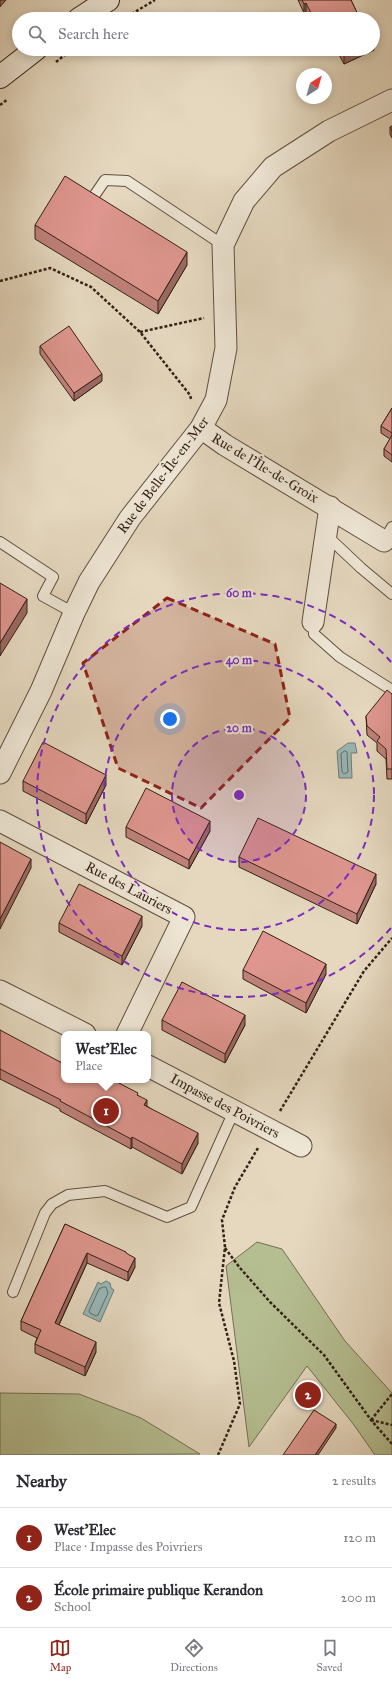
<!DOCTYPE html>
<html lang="en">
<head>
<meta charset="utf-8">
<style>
	:root { --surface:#fff; --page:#f7f7f7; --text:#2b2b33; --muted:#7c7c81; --line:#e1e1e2; --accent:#8f2418 }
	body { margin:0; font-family:"IM FELL Great Primer",serif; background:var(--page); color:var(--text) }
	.compass { position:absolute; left:296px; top:68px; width:36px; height:36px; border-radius:50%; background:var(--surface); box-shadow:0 2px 10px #0003; rotate:37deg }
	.you { position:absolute; left:170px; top:719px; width:14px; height:14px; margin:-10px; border:3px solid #fff; border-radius:50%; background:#1a73e8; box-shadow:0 0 0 6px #1a73e833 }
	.badge { display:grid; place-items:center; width:26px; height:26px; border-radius:50%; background:var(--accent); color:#fff; font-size:13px; font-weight:700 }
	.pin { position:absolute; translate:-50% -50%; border:2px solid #fff; box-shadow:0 1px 4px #0006 }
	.popup { position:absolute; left:61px; top:1031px; width:90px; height:52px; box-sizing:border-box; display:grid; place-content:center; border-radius:8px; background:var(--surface); filter:drop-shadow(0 1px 3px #0005); font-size:13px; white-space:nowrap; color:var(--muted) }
	.popup b { font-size:15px; color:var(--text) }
	.popup::after { content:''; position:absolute; left:50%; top:100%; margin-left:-8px; border:8px solid transparent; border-top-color:var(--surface) }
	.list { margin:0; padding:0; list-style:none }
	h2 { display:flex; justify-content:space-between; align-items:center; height:52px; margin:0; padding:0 16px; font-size:17px }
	h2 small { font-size:13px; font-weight:400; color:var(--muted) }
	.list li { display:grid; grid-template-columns:26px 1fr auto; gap:12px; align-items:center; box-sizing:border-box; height:60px; padding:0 16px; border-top:1px solid var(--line) }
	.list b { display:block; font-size:15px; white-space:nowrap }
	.list p { margin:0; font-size:13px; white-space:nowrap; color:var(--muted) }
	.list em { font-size:13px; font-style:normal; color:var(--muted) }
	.icon { flex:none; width:22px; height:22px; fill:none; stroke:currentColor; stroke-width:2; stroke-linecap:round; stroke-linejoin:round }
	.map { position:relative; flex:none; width:392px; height:1455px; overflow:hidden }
	.search { position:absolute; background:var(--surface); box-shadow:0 2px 10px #0003; left:12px; right:12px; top:12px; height:44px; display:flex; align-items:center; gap:10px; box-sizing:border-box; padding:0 14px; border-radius:22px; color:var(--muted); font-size:15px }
	.sheet { height:172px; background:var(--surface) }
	nav { display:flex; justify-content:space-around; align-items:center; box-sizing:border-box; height:56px; border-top:1px solid var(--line); background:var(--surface); font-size:11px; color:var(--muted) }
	nav a { display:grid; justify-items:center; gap:2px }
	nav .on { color:var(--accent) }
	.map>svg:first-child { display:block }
	.green { fill:#b5be91; stroke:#747054 }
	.water { fill:#98b8b8; stroke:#707c78 }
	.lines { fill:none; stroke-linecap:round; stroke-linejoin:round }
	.shore { stroke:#666c68; stroke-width:1 }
	.service-casing { stroke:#604f41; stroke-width:12 }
	.minor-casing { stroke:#604f41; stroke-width:23 }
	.secondary-casing { stroke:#342117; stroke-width:24 }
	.path { stroke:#342117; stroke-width:2.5; stroke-dasharray:3 2; stroke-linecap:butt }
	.service { stroke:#eee6d5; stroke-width:10 }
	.minor { stroke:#eee6d5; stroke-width:21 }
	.secondary { stroke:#eee6d5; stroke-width:22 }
	.wall { fill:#bf817a; stroke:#342117 }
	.shaded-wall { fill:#9b6963; stroke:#342117 }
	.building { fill:#de968e; stroke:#342117 }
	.marked { fill:#8f2418; fill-opacity:0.2; stroke:#8f2418; stroke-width:3; stroke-dasharray:8 5; stroke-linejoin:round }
	.ring { fill:none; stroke:#7b2cbf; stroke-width:2; stroke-dasharray:7 5 }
	.labels { text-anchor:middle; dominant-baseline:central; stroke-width:4; stroke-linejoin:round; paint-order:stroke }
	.street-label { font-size:14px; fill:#342117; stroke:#eee6d5 }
	.centre { fill:#7b2cbf; stroke:#eee6d5; stroke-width:2 }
	.ring-label { font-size:12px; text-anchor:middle; font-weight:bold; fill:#7b2cbf; stroke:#eee6d5; stroke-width:4; stroke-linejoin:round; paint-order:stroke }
</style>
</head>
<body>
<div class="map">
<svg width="392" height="1455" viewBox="0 0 392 1455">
	<rect width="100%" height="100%" fill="#e5d8bf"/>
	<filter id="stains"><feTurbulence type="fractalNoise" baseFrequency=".005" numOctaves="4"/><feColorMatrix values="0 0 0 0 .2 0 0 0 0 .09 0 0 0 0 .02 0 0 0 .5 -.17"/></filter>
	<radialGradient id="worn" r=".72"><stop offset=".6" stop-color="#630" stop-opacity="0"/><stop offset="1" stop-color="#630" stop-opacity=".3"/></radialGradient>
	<g class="green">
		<polygon points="257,1242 282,1249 345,1341 392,1393 392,1455 375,1455 354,1425 307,1366 249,1447 226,1266"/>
		<polygon points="0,1393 79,1394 141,1418 200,1454 0,1455"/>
	</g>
	<g class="water">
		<polygon points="348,743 355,743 357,753 351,753 352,778 339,778 337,751"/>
		<polygon points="106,1281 110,1283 111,1288 114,1290 100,1322 83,1314 98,1282 101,1284"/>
	</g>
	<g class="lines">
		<g class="shore">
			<polygon points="345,751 347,752 348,772 344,774 342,772 341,754"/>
			<polygon points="104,1287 106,1287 108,1293 98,1315 96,1316 90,1313 89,1311 99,1289"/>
		</g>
		<g class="service-casing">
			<g id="service">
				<polyline points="92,199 105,180 127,181 223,245"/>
				<polyline points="326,535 361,568 392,594"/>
				<polyline points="0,542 53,577 43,596 74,613"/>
				<polyline points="387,543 384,541 392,527"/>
				<polyline points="313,622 314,634 340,657 392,690"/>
				<polyline points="13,1292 45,1213 52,1204 68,1195 105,1191 167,1217 191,1207 234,1111"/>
			</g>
		</g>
		<g class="minor-casing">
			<g id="minor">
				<polyline points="201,428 225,445 384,541"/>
				<polyline points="313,622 330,507"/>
				<polyline points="0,773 41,691 74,613 89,582 130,518 201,428 216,400 226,348 223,245 244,201 273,167 329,131 392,100"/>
				<polyline points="0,821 184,917 127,1034"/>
				<polyline points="0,991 85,1034"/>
				<polyline points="148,1066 301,1146"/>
			</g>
		</g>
		<g class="secondary-casing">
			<g id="secondary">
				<polyline points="79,19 108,0"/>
				<polyline points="0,77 36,49"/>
			</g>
		</g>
		<g class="path">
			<polyline points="123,19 155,0"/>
			<polyline points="56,62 72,49"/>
			<polyline points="0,105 8,99"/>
			<polyline points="0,281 50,268 91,287 140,332 190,395 191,399"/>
			<polyline points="140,332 204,318"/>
			<polyline points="280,1111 364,971 392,938"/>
			<polyline points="225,1248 240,1268 270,1302 324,1355 371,1420 392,1444"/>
			<polyline points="371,1420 392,1394"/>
			<polyline points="371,1420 392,1425"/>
			<polyline points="218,1455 240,1404 234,1361 219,1303 225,1247 222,1220 235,1187 258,1148"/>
		</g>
		<use href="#service" class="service"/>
		<use href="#minor" class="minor"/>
		<use href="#secondary" class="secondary"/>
	</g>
	<g class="wall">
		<polygon points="298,0 351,0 360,19 310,19 306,12 304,13"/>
		<polygon points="336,49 373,49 374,50 344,64"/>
		<polygon points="392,126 392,138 390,134 390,127"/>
		<polygon points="35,225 187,265 158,314 35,239"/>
		<polygon points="40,346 102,381 74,401 40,354"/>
		<polygon points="392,408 392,462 384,456 384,449 390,439 381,433 381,426"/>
		<polygon points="392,694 392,779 387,779 386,759 377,751 377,743 367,735 366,716"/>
		<polygon points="23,781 106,785 86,824 23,791"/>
		<polygon points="126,827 210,831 189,869 126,837"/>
		<polygon points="239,857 376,884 357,924 239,867"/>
		<polygon points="59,923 142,926 122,965 59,932"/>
		<polygon points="243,970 326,974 306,1013 243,979"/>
		<polygon points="162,1020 245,1025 225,1063 162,1030"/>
		<polygon points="0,1030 64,1080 138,1095 147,1106 198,1143 182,1174 132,1147 131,1149 60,1111 60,1109 0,1079"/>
		<polygon points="65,1224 126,1254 135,1267 128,1281 87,1263 59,1325 96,1352 85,1376 35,1353 35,1344 37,1338 21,1330 21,1321"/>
	</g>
	<g class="shaded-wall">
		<polygon points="0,0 6,0 0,7"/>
		<polygon points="306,3 306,12 304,13 304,4"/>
		<polygon points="373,41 374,41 374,50 344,64 344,55 357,49 373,49"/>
		<polygon points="187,252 187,265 158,314 158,301"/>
		<polygon points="102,374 102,381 74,401 74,393"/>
		<polygon points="27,599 27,613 0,656 0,643"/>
		<polygon points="106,775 106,785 86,824 86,814"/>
		<polygon points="210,821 210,831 189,869 189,860"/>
		<polygon points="31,859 31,868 0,929 0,919"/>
		<polygon points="376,874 376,884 357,924 357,914"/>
		<polygon points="142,916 142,926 122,965 122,956"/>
		<polygon points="326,964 326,974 306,1013 306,1003"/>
		<polygon points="245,1015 245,1025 225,1063 225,1054"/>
		<polygon points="147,1100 147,1110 144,1105"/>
		<polygon points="198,1133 198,1143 182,1174 182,1164"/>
		<polygon points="132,1137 132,1147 131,1149 131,1139"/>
		<polygon points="87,1253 87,1263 55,1333 55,1323"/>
		<polygon points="135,1258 135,1267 128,1281 128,1272"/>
		<polygon points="96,1342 96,1352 85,1376 85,1367"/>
		<polygon points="336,1424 336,1428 318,1455 315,1455"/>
	</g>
	<g class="building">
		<polygon points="302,0 351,0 360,19 314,19 306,3 304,4"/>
		<polygon points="341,49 357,49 344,55"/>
		<polygon points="392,126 392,131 390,127"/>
		<polygon points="65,176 187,252 158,301 35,225"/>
		<polygon points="69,326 102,374 74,393 40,346"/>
		<polygon points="392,408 392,433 381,426"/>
		<polygon points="392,435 392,455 384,449"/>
		<polygon points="0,583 27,599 0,643"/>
		<polygon points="387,690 392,694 392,769 387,769 386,749 377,741 380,737 367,726 366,716"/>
		<polygon points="43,742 106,775 86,814 23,781"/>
		<polygon points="146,788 210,821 189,860 126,827"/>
		<polygon points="258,818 376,874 357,914 239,857"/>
		<polygon points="0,842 31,859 0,919"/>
		<polygon points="79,884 142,916 122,956 59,923"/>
		<polygon points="263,931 326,964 306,1003 243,970"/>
		<polygon points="182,982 245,1015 225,1054 162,1020"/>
		<polygon points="0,1030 64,1064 64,1080 113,1080 138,1093 137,1095 147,1100 144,1105 198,1133 182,1164 132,1137 131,1139 60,1101 61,1100 0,1069"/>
		<polygon points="65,1224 126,1252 126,1253 135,1258 128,1272 87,1253 55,1323 96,1342 85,1367 35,1344 41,1330 21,1321"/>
		<polygon points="314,1410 336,1424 315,1455 283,1455"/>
	</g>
	<path class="marked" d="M167 598 275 644 290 718 201 808 118 768 83 663Z"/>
	<circle cx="239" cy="795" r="67" fill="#7b2cbf" fill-opacity=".12"/>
	<g class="ring">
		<circle cx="239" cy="795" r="67"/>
		<circle cx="239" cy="795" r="135"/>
		<path d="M391 928A202 202 0 1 1 391 662"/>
	</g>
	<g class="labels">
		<g class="street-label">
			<text transform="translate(265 468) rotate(31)">Rue de l'Île-de-Groix</text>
			<text transform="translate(163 475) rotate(-53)">Rue de Belle-Île-en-Mer</text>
			<text transform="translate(129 888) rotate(28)">Rue des Lauriers</text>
			<text transform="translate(225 1106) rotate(28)">Impasse des Poivriers</text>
		</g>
	</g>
	<circle cx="239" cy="795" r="6" class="centre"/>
	<g class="ring-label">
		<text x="239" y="597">60 m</text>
		<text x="239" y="664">40 m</text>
		<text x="239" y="732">20 m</text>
	</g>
	<rect width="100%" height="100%" filter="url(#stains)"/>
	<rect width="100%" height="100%" fill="url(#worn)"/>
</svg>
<svg class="compass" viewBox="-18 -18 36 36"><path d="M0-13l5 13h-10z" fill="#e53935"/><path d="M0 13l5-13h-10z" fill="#7c7c81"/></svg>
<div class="you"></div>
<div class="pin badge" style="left:106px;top:1111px">1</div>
<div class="popup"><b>West'Elec</b>Place</div>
<div class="pin badge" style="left:308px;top:1395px">2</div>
<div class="search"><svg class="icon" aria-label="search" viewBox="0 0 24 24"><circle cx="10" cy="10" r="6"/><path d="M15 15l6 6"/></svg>Search here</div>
</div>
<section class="sheet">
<h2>Nearby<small>2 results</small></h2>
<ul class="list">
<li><span class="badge">1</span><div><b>West'Elec</b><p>Place · Impasse des Poivriers</p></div><em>120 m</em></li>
<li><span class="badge">2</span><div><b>École primaire publique Kerandon</b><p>School</p></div><em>200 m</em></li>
</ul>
</section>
<nav>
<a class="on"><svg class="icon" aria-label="map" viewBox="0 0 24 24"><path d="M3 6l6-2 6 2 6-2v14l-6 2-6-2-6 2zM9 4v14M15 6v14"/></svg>Map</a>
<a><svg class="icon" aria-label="directions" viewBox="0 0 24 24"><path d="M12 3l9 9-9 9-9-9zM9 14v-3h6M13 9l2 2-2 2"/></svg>Directions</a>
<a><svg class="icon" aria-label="saved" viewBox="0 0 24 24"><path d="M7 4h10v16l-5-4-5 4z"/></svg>Saved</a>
</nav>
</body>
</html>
